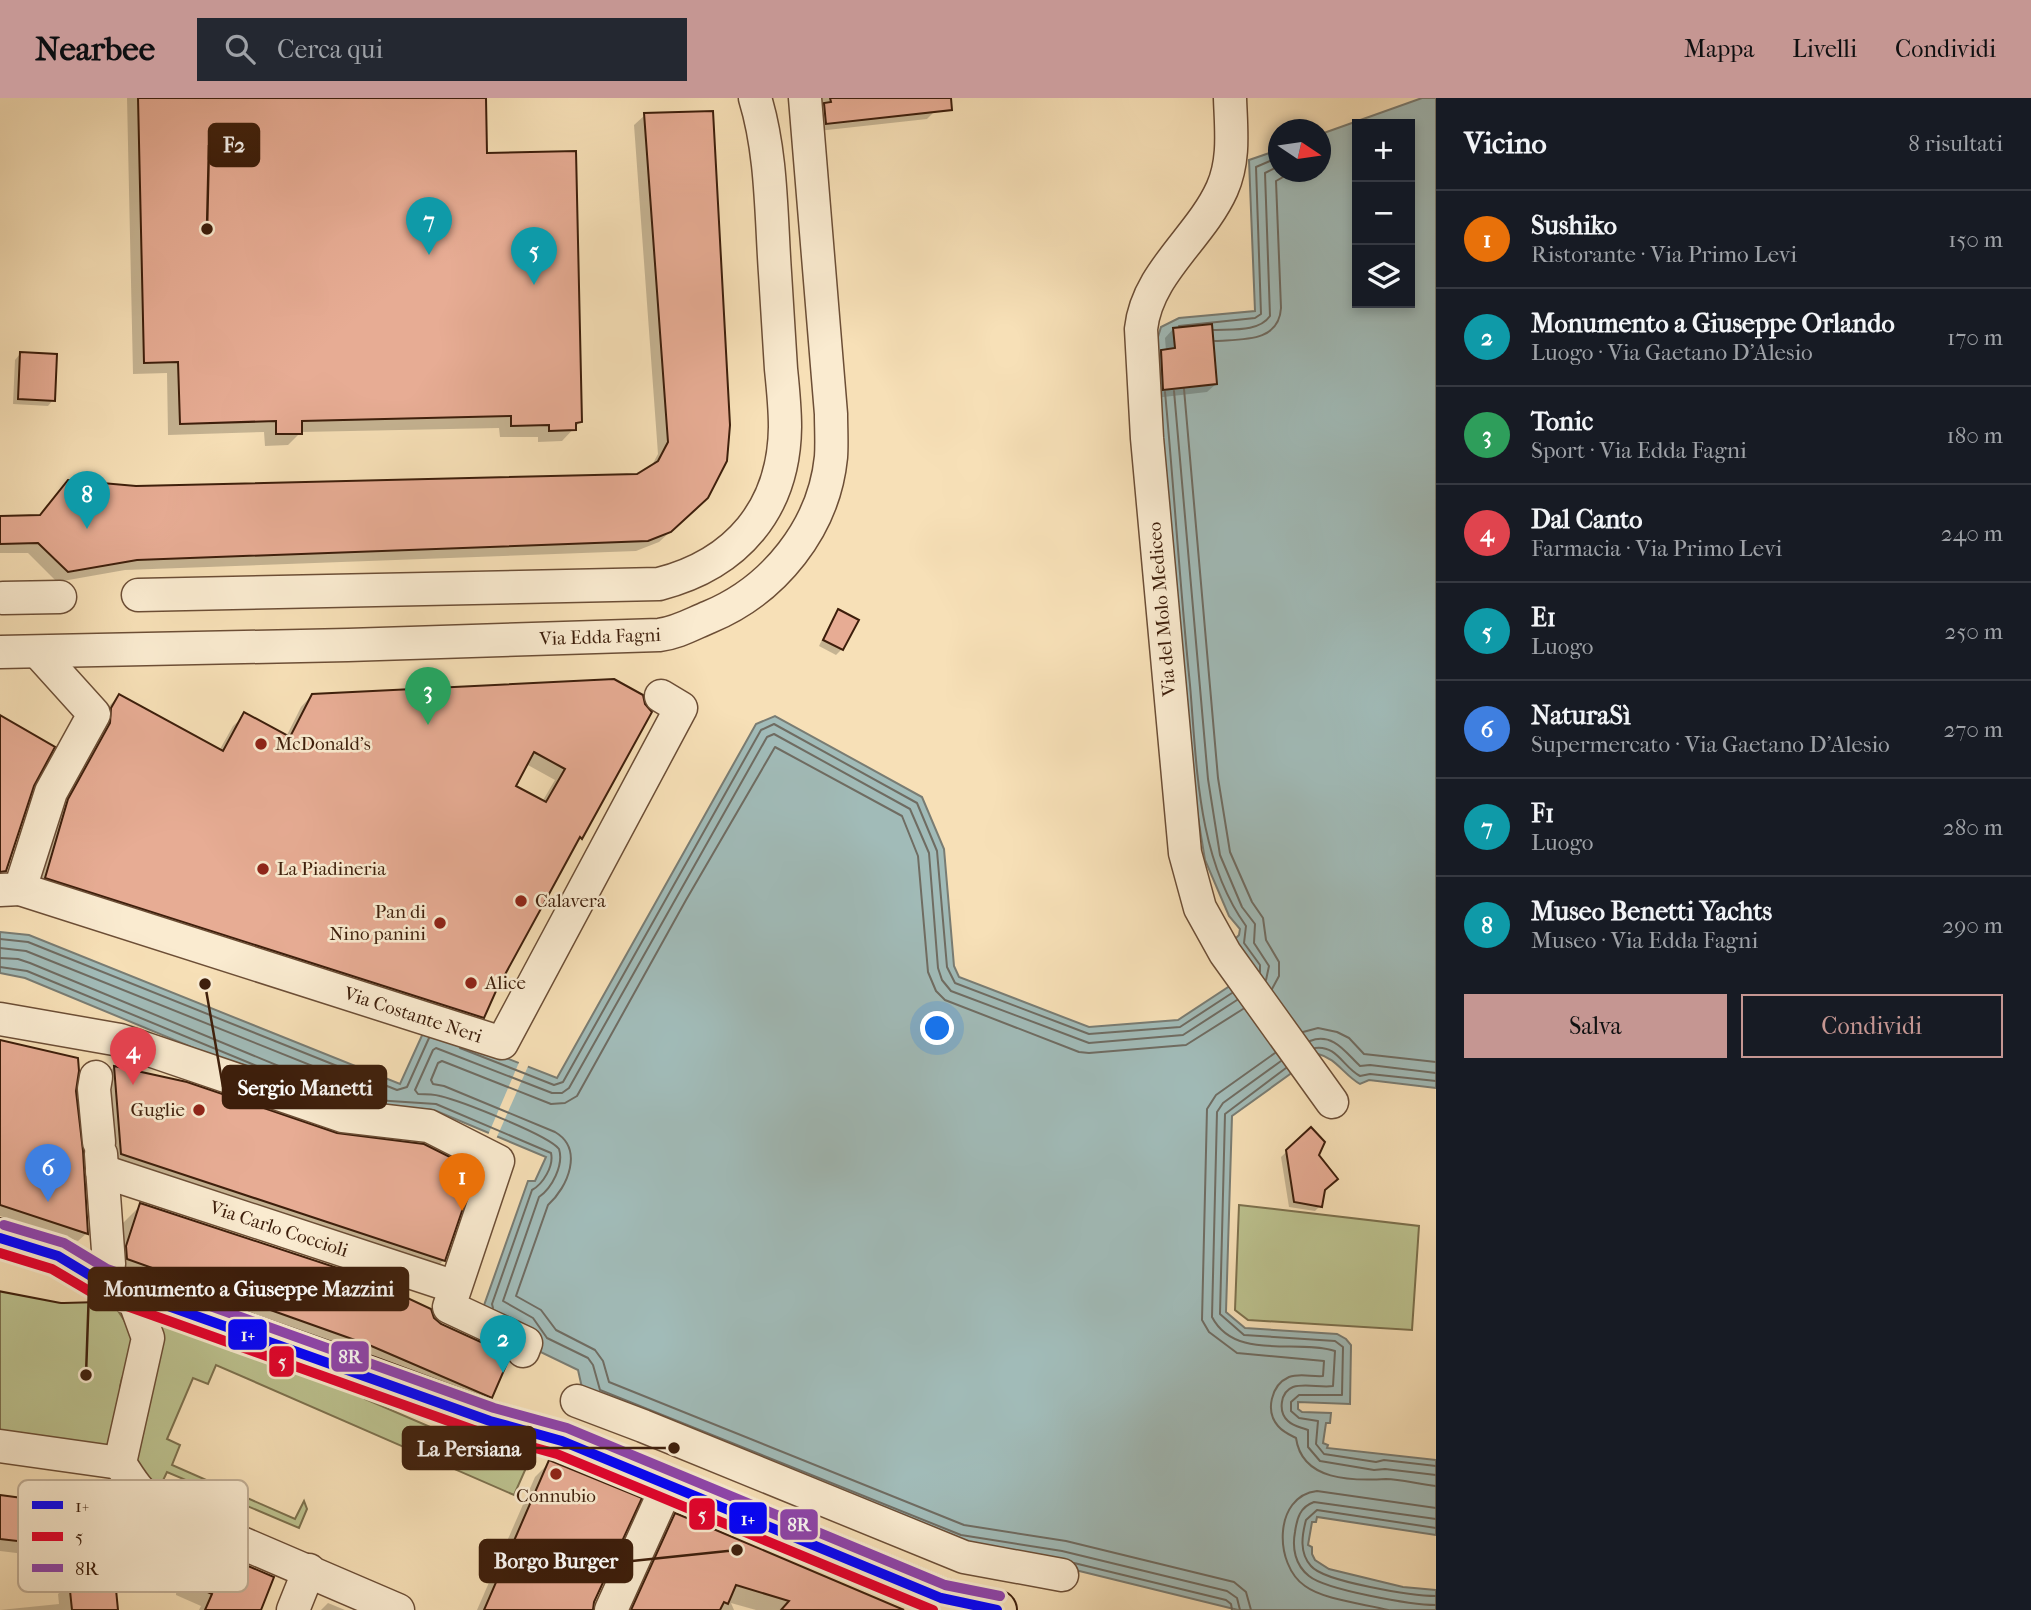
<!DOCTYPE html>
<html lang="it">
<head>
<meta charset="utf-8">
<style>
	:root { --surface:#171b24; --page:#242831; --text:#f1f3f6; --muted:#9ea1a6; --line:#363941; --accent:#c59692 }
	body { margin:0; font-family:"IM FELL French Canon",serif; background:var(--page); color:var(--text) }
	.controls { position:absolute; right:21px; top:21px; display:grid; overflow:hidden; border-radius:0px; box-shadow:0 4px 10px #0003 }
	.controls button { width:63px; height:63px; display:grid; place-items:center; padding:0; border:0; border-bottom:2px solid var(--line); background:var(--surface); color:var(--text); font:35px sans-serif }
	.compass { position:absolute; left:1268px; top:21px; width:63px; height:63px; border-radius:50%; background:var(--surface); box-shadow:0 4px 10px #0003; rotate:103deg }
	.you { position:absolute; left:938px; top:931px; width:24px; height:24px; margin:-18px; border:5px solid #fff; border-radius:50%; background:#1a73e8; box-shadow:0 0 0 10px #1a73e833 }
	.badge { display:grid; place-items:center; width:46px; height:46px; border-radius:50%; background:var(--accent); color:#fff; font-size:23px; font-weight:700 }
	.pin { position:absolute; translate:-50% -58px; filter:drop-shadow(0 2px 4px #0008) }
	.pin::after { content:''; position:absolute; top:37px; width:24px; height:21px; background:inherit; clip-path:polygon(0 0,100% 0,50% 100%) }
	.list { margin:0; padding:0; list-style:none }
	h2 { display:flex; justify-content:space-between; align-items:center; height:91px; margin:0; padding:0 28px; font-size:30px }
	h2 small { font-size:23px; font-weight:400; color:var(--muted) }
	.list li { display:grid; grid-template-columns:46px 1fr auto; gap:21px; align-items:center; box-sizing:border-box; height:98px; padding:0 28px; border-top:2px solid var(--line) }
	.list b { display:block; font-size:26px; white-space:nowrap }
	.list p { margin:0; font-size:23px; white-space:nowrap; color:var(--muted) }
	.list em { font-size:23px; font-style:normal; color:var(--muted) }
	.actions { display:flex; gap:14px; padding:21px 28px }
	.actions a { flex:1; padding:16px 0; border:2px solid var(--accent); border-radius:0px; text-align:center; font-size:24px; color:var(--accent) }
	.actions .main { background:var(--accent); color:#111 }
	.icon { flex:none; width:38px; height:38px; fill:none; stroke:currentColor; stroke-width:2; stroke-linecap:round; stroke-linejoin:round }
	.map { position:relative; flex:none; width:1436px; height:1512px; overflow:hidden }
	header { display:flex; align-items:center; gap:42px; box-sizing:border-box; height:98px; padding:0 35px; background:var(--accent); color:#111 }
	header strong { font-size:33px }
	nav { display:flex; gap:38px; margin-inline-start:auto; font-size:24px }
	.search { width:490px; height:63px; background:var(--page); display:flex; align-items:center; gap:18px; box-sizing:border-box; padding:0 24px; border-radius:0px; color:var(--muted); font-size:26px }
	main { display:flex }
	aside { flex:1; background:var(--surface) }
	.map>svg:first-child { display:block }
	.green { fill:#bcc28f; stroke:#7c704d; stroke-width:2 }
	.water { fill:#a1bbb8; stroke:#797c73; stroke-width:2; fill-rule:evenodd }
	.pier { fill:#f7e0b7 }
	.shadow { fill:#0003; fill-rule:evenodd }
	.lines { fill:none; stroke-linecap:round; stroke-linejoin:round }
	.shore { stroke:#6f6c62; stroke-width:2 }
	.building { fill:#e7ac94; stroke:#3d1e0b; stroke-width:2; fill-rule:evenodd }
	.minor-casing { stroke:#6c4e36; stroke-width:35 }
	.major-casing { stroke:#3d1e0b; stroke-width:42 }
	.minor { stroke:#faebd0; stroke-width:32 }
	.major { stroke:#f7e0b7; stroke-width:38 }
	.bus-1-casing { stroke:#faebd0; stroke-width:16 }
	.bus-2-casing { stroke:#faebd0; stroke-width:16 }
	.bus-3-casing { stroke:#faebd0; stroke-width:16 }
	.bus-1 { stroke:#00f; stroke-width:10 }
	.bus-2 { stroke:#e4002b; stroke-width:10 }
	.bus-3 { stroke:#8e44ad; stroke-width:10 }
	.poi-dot { fill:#8f2418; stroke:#faebd0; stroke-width:2.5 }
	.labels { text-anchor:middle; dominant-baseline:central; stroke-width:5; stroke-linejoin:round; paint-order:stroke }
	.street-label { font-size:19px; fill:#3d1e0b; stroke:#faebd0 }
	.poi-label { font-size:19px; fill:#3d1e0b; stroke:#faebd0; text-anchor:start }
	.key { fill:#faebd0; stroke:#c1ae95; stroke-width:2 }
	.key-label { font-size:19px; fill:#3d1e0b }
	.leader { fill:none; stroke:#3d1e0b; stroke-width:2.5 }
	.callout-dot { fill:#3d1e0b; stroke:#faebd0; stroke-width:2.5 }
	.callout { fill:#3d1e0b; stroke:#3d1e0b; stroke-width:2.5 }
	.callout-label { font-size:21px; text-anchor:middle; font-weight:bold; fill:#fff }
	.line-badge { stroke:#faebd0; stroke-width:2.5 }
	.badge-label { font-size:19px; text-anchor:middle; font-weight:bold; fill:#fff }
</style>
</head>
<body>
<header>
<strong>Nearbee</strong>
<div class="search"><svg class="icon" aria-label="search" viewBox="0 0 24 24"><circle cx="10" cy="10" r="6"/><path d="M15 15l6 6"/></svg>Cerca qui</div>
<nav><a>Mappa</a><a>Livelli</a><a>Condividi</a></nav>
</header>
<main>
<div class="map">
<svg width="1436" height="1512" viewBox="0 0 1436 1512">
	<rect width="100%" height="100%" fill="#f7e0b7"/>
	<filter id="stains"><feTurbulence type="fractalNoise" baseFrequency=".00286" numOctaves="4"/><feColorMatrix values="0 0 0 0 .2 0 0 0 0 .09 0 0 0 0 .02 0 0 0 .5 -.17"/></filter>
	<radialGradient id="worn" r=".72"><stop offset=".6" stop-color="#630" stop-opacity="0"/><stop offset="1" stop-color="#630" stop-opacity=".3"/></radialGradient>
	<g class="green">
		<polygon points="1239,1107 1419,1128 1412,1232 1248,1222 1235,1212"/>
		<path d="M0 1183 114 1207C137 1240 135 1242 126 1280H122L120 1289 124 1290 119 1298 107 1351 0 1340Z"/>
		<polygon points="155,1220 367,1294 365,1301 486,1353 530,1361 514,1397 216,1267 208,1286 193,1280 167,1341 180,1347 172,1367 295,1421 304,1403 307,1411 299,1430 167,1374 157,1395 132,1371"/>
	</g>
	<path class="water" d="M1422 0H1436V990L1369 982 1360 986C1344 977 1336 960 1318 956L1232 1018 1226 1214 1245 1230 1337 1236 1346 1241 1351 1247 1350 1306 1298 1304V1311L1302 1314 1331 1315 1330 1325H1326L1323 1345 1328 1347 1327 1350 1436 1362V1437L1317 1419 1316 1424H1312L1308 1447 1312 1449V1456L1315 1462 1329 1471 1403 1489 1436 1492V1512H1238L1059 1468 996 1460 585 1303 578 1272 528 1248 482 1213 528 1083H535L546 1059 434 1012 329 1006 25 880 0 875V834L29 837 400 986 424 933 430 930 557 980 756 626 775 618 922 699 944 751 954 868 959 879 1089 929 1178 922 1254 872 1233 843 1239 837 1240 831 1229 818 1205 762 1192 683 1154 252 1161 229 1179 220 1255 213 1249 62 1278 52 1279 74H1321V36ZM1357 26H1410V205H1357Z"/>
	<polygon class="pier" points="520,962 529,966 496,1041 488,1037"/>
	<g class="shadow">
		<polygon points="127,0 485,0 486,57 580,324 562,343 538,344 538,339 500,339 499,330 301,334 288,347 265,348 264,334 168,337 167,275 133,276"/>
		<polygon points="822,0 934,0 935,13 927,21 818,33 817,14 823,8"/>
		<polygon points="645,17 696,410 659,444 636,453 125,472 57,484 28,455 0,455 0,419 38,419 135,390 637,378 651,369 658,356 634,27"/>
		<polygon points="1173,231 1216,286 1207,294 1155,300 1152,262 1161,253 1166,253 1165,240"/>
		<polygon points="20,256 53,302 48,308 13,306 15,262"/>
		<polygon points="839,514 842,551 836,557 819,548 833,519"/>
		<path d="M312 597 643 607 650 614 494 892 482 919 471 930 35 791 57 714 100 623 108 609 119 598 219 653 233 628 245 617 286 639 301 609ZM526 666 555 682 542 704 513 688Z"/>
		<polygon points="0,944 74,993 87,1135 78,1143 0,1118"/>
		<polygon points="114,969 186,986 444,1162 435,1171 113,1064 105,978"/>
		<polygon points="1311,1031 1323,1093 1320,1108 1315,1113 1289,1109 1281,1059"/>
		<polygon points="141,1107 386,1192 433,1221 490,1299 473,1316 109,1167 123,1125"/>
		<polygon points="550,1364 592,1505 591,1512 477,1512 535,1379"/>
		<polygon points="0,1399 119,1415 259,1512 199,1512 201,1508 176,1497 177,1474 101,1464 99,1465 0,1453"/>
		<polygon points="676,1417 899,1512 756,1512 731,1505 734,1512 624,1512 661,1432"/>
		<polygon points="70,1485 116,1512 0,1512 59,1506 58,1496"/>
		<polygon points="328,1505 345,1512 321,1512"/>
	</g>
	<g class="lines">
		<g class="shore">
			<polyline points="1179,228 1255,220 1261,216 1256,69 1279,59"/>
			<path d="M1214 232C1232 231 1259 234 1270 218L1265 75 1279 68"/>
			<path d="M1215 243C1241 241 1279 245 1281 210L1276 83 1292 74"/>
			<polyline points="1184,291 1218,680 1230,754 1252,804 1263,820 1266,842 1279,864 1279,878 1272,891"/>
			<polyline points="1174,293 1208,681 1220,757 1242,809 1255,826 1254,845 1269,868 1266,882"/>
			<path d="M1165 294C1174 391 1180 489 1190 587 1197 667 1197 760 1246 828L1244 845 1260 867V874"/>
			<polyline points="0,841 28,844 397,992 407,989 429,940"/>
			<polyline points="0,850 26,853 355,985 357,989 354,992 332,990 30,865 18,861 0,860"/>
			<polyline points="0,869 27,873 281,978"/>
			<path d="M1237 902 1183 937 1089 945 951 893 942 882 938 870 929 755 910 711 774 636 767 639 569 990 562 995H552L436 950 433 952 415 992 418 996C425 996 433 996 440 998 461 1003 548 1037 559 1051 564 1067 552 1090 539 1099L503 1203 533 1220 547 1240 588 1260 593 1267 600 1292 961 1437 1062 1453 1227 1493 1237 1500 1240 1512"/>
			<path d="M1243 911 1186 947 1089 955 1079 954 945 902 936 893 928 874 918 758 902 718 775 649 686 802 577 998 565 1005 551 1006 442 963 438 965 431 982 433 986 444 988 555 1034C584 1051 568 1089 548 1107L516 1198 541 1212 556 1232 595 1252 603 1263 609 1284 964 1427 1066 1443 1234 1484 1246 1494 1251 1512"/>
			<polyline points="1303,934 1318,930 1337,934 1349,940 1364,956 1436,964"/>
			<path d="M1310 943C1333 934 1346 955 1360 968L1370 967 1436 975"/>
			<polyline points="460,950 554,987 563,984 761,632 774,626 917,705 937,753 947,869 955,885 1089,936 1180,929 1232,895"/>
			<path d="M1315 950C1337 947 1343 969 1360 978L1370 976 1436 983"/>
			<path d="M1275 955 1216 997 1207 1011 1202 1222 1209 1234 1237 1255 1324 1263 1323 1278C1312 1279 1300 1275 1289 1279 1271 1287 1265 1313 1278 1328 1283 1334 1290 1337 1296 1340 1302 1383 1352 1383 1386 1381 1402 1381 1420 1387 1436 1388"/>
			<path d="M1281 963 1223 1005 1217 1014 1212 1219C1235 1263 1296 1241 1335 1253L1333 1288C1321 1290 1305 1285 1293 1289 1280 1294 1278 1314 1288 1323 1294 1329 1301 1329 1308 1332V1349L1320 1363 1374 1372 1385 1371 1436 1377"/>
			<polyline points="1286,970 1225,1016 1220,1216 1244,1237 1335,1243 1343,1249 1342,1297 1299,1297 1291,1304 1291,1313 1299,1320 1318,1323 1316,1346 1324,1356 1376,1364 1384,1362 1436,1368"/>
			<path d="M344 1000 436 1006 551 1055C554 1068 543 1086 532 1092L492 1206 493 1210"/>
			<path d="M1436 1421 1314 1404C1300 1409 1297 1420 1295 1434 1292 1450 1295 1467 1309 1478 1326 1492 1412 1507 1436 1507"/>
			<path d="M1436 1430 1317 1412 1306 1422C1302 1437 1299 1455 1311 1468 1324 1484 1414 1498 1436 1498"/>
			<polyline points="1074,1465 1226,1502 1231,1506 1232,1512"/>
			<path d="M1388 1512C1365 1506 1324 1502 1305 1488 1274 1467 1273 1398 1317 1393L1436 1410"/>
		</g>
	</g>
	<g class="building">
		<polygon points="138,0 486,0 487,55 576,53 582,324 576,325 576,332 549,333 549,327 511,328 511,318 302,323 302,336 276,336 276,323 180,326 178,264 144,265"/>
		<polygon points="830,0 951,0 952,12 826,26 824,5 831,4"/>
		<polygon points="713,13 730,327 727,363 708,400 671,434 648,443 137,462 68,474 38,445 0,446 0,418 40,417 68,382 136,388 637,376 658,363 668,344 644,15"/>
		<polygon points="1212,226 1217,286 1163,292 1161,252 1175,250 1173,230"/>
		<polygon points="20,254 57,256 55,303 18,301"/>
		<polygon points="838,511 859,522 843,552 823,542"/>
		<path d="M614 581 643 597 645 606 652 614 582 741 580 739 555 785 496 893 484 920 45 780 68 701 110 625 111 610 119 596 223 653 244 614 290 639 312 596ZM534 654 565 671 546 704 516 688Z"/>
		<polygon points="0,617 55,649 34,688 6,773 0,774"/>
		<polygon points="0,942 78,960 79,973 76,993 83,1053 88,1136 0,1107"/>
		<polygon points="114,968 187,984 337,1035 424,1046 476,1072 445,1163 121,1056"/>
		<polygon points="1311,1029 1325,1044 1319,1057 1338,1081 1325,1092 1322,1109 1294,1104 1286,1052"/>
		<polygon points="140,1105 389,1187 388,1191 431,1211 434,1220 441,1226 505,1255 508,1263 492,1300 369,1247 127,1161 126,1148"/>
		<polygon points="549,1362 642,1400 594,1504 593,1512 484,1512"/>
		<polygon points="0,1397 119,1413 274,1479 261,1512 205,1512 212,1496 188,1485 188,1463 113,1452 113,1454 0,1441"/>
		<polygon points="675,1415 704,1427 904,1512 781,1512 789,1503 736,1487 728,1506 724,1504 720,1512 631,1512"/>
		<polygon points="115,1481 118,1512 72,1512 69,1483"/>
	</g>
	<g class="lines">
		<g class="minor-casing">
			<g id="minor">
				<path d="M1230 0C1231 31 1235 62 1222 91 1200 140 1147 175 1141 231L1147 340 1185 755 1200 810 1225 855 1332 1004"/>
				<path d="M138 497 659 486C737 466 784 411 785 329 785 310 783 290 781 271 779 239 777 207 775 175 771 118 772 55 755 0"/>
				<polyline points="3,500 60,499"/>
				<path d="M0 554 348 547 659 537C677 535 692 526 709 519 774 492 824 430 831 359 832 345 831 330 831 316L805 0"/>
				<polyline points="20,791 502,945 681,610 661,598"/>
				<polyline points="0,792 20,791 51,694 94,616 38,554"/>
				<polyline points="0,921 120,942 343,1018 429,1028 498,1063 449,1209 526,1245 523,1253"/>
				<polyline points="96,979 94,991 99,1044"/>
				<polyline points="101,1056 109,1166"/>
				<polyline points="102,1073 455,1189"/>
				<path d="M131 1193 148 1240 120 1365C131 1383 140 1397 158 1409L398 1512"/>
				<polyline points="577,1303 643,1328 964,1459 1062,1477"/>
				<polyline points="0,1348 120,1365"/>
				<polyline points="293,1512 309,1472"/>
				<polyline points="611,1512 668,1386"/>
			</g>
		</g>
		<g class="major-casing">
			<g id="major">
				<polyline points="0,1140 58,1158 101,1184 369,1278 490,1323 562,1343 941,1500 997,1512"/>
				<polyline points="0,1173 63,1185 99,1184"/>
			</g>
		</g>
		<use href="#minor" class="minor"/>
		<use href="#major" class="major"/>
		<g class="bus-1-casing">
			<polyline id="bus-1" points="0,1140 58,1158 101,1184 490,1323 562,1343 941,1500 997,1512"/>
		</g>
		<g class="bus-2-casing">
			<polyline id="bus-2" points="0,1155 52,1171 96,1197 485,1336 557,1356 933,1512"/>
		</g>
		<g class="bus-3-casing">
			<polyline id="bus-3" points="4,1127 64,1145 107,1171 494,1310 567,1330 945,1487 1000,1498"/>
		</g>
		<use href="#bus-1" class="bus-1"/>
		<use href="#bus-2" class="bus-2"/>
		<use href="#bus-3" class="bus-3"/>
	</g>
	<g class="poi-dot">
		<circle cx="261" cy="646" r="7"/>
		<circle cx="263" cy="771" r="7"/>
		<circle cx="521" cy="803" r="7"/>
		<circle cx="440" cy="825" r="7"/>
		<circle cx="471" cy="885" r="7"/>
		<circle cx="199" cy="1012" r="7"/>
		<circle cx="556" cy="1376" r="7"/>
	</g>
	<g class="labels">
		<g class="street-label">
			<text transform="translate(1162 511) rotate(-95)">Via del Molo Mediceo</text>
			<text transform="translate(600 539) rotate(-2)">Via Edda Fagni</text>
			<text transform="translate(413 917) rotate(18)">Via Costante Neri</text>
			<text transform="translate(279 1131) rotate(18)">Via Carlo Coccioli</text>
		</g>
		<g class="poi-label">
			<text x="275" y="646">McDonald's</text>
			<text x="277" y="771">La Piadineria</text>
			<text x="535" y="803">Calavera</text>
			<text x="426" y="814" text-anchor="end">Pan di<tspan x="426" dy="22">Nino panini</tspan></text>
			<text x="485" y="885">Alice</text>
			<text x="185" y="1012" text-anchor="end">Guglie</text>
			<text x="556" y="1398" text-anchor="middle">Connubio</text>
		</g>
	</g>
	<rect x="18" y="1382" width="230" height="112" rx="10" class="key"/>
	<rect x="32" y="1403" width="31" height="8" fill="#00f"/>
	<rect x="32" y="1434" width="31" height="9" fill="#e4002b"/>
	<rect x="32" y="1466" width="31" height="8" fill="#8e44ad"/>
	<g class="key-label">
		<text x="75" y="1414">1+</text>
		<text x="75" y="1445">5</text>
		<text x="75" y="1477">8R</text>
	</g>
	<path class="leader" d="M207 131L209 47M205 886L223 989M86 1277L89 1191M674 1350L535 1350M737 1452L632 1463"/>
	<g class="callout-dot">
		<circle cx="207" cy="131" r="7"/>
		<circle cx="205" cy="886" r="7"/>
		<circle cx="86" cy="1277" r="7"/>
		<circle cx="674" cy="1350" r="7"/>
		<circle cx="737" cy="1452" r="7"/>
	</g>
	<g class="callout">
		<rect x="209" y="26" width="50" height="42" rx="7"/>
		<rect x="223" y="968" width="163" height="42" rx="7"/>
		<rect x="89" y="1170" width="319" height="42" rx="7"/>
		<rect x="403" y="1329" width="132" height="42" rx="7"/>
		<rect x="480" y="1442" width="152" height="42" rx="7"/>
	</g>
	<g class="callout-label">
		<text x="234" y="54">F2</text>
		<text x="305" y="997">Sergio Manetti</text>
		<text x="249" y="1198">Monumento a Giuseppe Mazzini</text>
		<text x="469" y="1358">La Persiana</text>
		<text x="556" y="1470">Borgo Burger</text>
	</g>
	<g class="line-badge">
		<rect x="227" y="1220" width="41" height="33" rx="7" fill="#00f"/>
		<rect x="330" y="1242" width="40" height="33" rx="7" fill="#8e44ad"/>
		<rect x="268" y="1247" width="27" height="33" rx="7" fill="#e4002b"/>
		<rect x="688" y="1399" width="28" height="34" rx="7" fill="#e4002b"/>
		<rect x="728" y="1403" width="40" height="34" rx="7" fill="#00f"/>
		<rect x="779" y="1410" width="40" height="33" rx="7" fill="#8e44ad"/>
	</g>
	<g class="badge-label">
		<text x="248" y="1243">1+</text>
		<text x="350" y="1265">8R</text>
		<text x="282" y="1270">5</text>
		<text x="702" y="1423">5</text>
		<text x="748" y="1427">1+</text>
		<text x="799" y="1433">8R</text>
	</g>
	<rect width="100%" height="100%" filter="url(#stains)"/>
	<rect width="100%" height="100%" fill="url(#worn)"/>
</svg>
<div class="controls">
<button>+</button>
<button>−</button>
<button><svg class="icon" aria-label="layers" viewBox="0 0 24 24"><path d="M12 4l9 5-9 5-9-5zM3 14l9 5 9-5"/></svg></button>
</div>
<svg class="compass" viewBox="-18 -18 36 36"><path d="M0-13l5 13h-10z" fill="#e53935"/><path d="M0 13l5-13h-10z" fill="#9ea1a6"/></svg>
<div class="you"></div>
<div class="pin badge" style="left:462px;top:1113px;background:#e8710a">1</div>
<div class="pin badge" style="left:503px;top:1275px;background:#0f9aa8">2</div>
<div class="pin badge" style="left:428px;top:627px;background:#2e9e5b">3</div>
<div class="pin badge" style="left:133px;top:987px;background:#e0444e">4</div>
<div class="pin badge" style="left:534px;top:187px;background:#0f9aa8">5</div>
<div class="pin badge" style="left:48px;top:1104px;background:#3f7fe0">6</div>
<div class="pin badge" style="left:429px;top:157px;background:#0f9aa8">7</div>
<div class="pin badge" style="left:87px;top:431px;background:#0f9aa8">8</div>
</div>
<aside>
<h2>Vicino<small>8 risultati</small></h2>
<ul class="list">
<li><span class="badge" style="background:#e8710a">1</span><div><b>Sushiko</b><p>Ristorante · Via Primo Levi</p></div><em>150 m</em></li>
<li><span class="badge" style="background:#0f9aa8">2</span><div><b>Monumento a Giuseppe Orlando</b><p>Luogo · Via Gaetano D'Alesio</p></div><em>170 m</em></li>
<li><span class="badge" style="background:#2e9e5b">3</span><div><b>Tonic</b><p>Sport · Via Edda Fagni</p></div><em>180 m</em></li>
<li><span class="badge" style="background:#e0444e">4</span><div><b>Dal Canto</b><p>Farmacia · Via Primo Levi</p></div><em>240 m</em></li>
<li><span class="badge" style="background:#0f9aa8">5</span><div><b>E1</b><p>Luogo</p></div><em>250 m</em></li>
<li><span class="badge" style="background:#3f7fe0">6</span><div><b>NaturaSì</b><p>Supermercato · Via Gaetano D'Alesio</p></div><em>270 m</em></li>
<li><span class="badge" style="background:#0f9aa8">7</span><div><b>F1</b><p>Luogo</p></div><em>280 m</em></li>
<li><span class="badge" style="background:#0f9aa8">8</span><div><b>Museo Benetti Yachts</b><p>Museo · Via Edda Fagni</p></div><em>290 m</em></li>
</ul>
<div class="actions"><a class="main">Salva</a><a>Condividi</a></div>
</aside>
</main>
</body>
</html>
